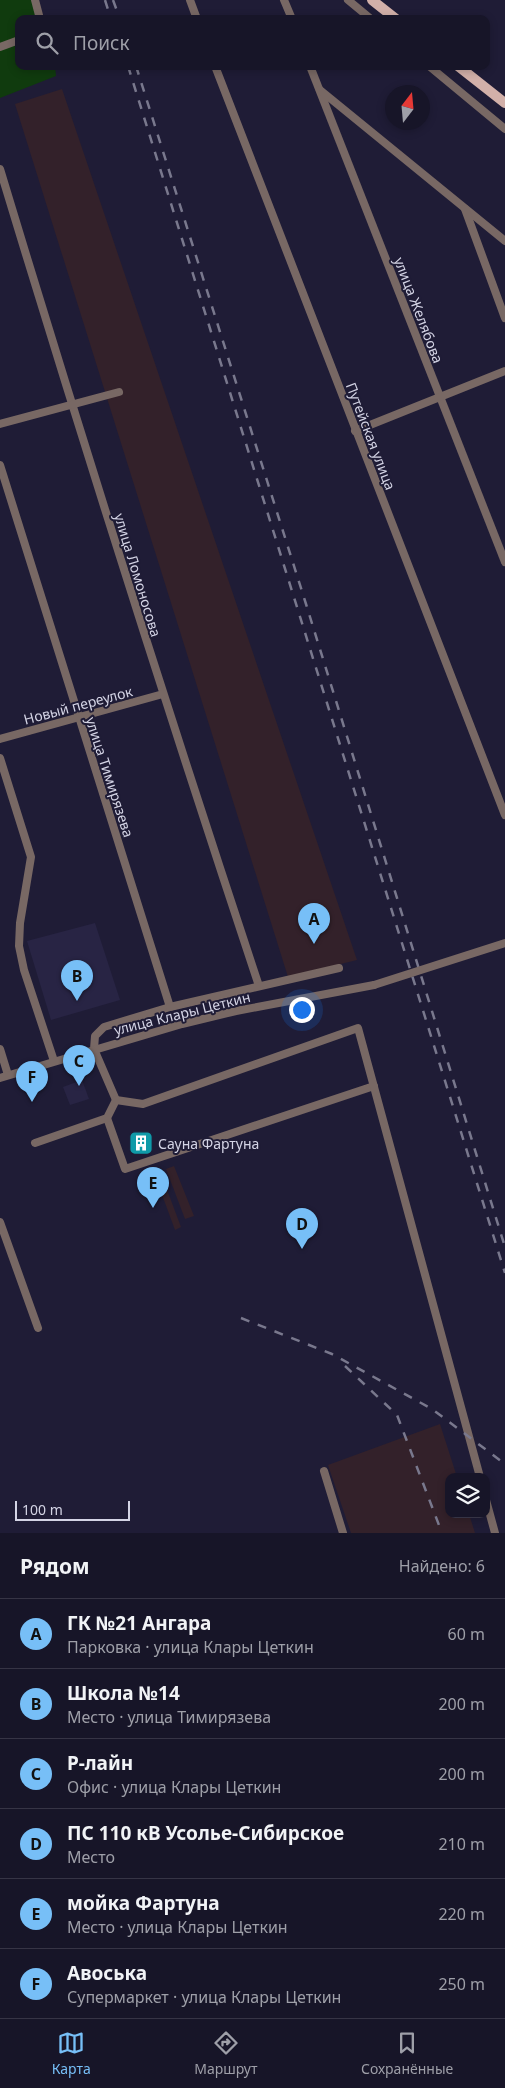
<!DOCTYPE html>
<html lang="ru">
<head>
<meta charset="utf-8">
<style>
	:root { --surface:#171528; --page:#201e30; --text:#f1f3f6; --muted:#9e9fa8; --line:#363445; --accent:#77bff7 }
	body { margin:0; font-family:"Noto Sans",sans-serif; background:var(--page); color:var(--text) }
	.controls { position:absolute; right:15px; bottom:15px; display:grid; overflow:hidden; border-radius:10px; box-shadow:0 2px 8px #0003 }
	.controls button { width:45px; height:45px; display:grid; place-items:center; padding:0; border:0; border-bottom:1px solid var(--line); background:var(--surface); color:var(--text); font:25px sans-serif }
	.compass { position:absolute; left:385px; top:85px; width:45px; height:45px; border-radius:50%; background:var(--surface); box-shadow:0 2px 8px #0003; rotate:16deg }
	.scale { position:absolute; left:15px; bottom:12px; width:115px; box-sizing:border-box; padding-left:5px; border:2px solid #d4d4e5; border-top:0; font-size:14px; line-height:18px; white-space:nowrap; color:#d4d4e5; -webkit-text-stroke:4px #1f1c36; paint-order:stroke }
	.you { position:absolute; left:301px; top:1009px; width:18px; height:18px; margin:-12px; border:4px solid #fff; border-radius:50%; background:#1a73e8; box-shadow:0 0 0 8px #1a73e833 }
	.badge { display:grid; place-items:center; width:32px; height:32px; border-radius:50%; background:var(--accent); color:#111; font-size:16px; font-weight:700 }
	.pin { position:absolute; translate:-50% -41px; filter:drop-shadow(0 1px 2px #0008) }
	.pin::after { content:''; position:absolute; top:26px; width:18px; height:15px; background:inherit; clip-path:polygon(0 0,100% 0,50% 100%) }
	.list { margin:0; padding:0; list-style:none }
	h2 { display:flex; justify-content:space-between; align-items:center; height:65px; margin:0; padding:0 20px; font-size:21px }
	h2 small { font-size:16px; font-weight:400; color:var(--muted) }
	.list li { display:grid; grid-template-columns:32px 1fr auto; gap:15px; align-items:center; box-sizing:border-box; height:70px; padding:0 20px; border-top:1px solid var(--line) }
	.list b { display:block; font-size:19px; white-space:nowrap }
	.list p { margin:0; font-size:16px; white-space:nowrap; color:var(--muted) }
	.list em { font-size:16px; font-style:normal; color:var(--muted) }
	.icon { flex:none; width:28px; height:28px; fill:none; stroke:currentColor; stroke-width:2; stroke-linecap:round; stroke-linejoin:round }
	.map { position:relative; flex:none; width:505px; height:1533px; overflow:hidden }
	.search { position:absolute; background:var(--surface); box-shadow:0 2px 8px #0003; left:15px; right:15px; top:15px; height:55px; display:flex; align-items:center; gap:12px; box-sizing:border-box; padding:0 18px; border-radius:10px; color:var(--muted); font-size:19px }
	.sheet { height:485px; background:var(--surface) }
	nav { display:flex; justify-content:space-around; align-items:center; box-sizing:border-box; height:70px; border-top:1px solid var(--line); background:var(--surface); font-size:14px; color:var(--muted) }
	nav a { display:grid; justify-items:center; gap:2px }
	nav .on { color:var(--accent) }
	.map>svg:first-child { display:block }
	.built { fill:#282444 }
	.industrial { fill:#33212a }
	.green { fill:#103b0e }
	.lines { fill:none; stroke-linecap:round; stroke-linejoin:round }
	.minor { stroke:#786864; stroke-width:8 }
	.major { stroke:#d2b0a9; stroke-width:10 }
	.rail { stroke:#79788d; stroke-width:2.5; stroke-dasharray:9 9; stroke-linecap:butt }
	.minor-bridge { stroke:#786864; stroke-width:8 }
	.labels { text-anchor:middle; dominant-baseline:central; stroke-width:4; stroke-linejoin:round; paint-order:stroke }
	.street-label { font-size:14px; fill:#d4d4e5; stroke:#1f1c36 }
	.poi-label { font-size:14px; fill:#d4d4e5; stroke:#1f1c36; text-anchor:start }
</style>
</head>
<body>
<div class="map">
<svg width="505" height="1533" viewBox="0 0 505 1533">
	<rect width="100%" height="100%" fill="#1f1c36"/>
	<g class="built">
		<polygon points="95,923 120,1000 51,1020 27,941"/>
		<polygon points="82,1080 89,1099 70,1105 63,1087"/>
	</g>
	<g class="industrial">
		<polygon points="62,89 357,960 288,977 15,104"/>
		<polygon points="174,1166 194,1216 185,1219 166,1169"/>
		<polygon points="160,1171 181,1227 175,1230 154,1173"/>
		<polygon points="440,1424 457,1477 449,1477 449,1514 469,1514 475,1533 351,1533 328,1465"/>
	</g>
	<g class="green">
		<polygon points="0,0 33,0 38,19 19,19 19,37 0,44"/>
		<polygon points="19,43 19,66 55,66 56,76 0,98 0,49"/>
	</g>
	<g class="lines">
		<g class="minor">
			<polyline points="35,0 40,19"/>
			<polyline points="190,0 197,19"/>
			<polyline points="284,0 292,19"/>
			<polyline points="348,0 371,19"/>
			<polyline points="0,47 19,40"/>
			<polyline points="215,66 505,815"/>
			<polyline points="310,66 505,562"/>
			<polyline points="429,66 505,129"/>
			<polyline points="320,90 505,241"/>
			<path d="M0 169C83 443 169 715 259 986"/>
			<polyline points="465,209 505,318"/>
			<polyline points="0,424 119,392"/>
			<polyline points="355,431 505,371"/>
			<polyline points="0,465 170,1007 104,1027 95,1036 94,1049 116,1100"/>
			<polyline points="0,739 163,694"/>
			<polyline points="0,758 31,857 20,923 19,946 24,970 54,1061"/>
			<polyline points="170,1007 339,968"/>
			<polyline points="0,1049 8,1075"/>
			<polyline points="0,1078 182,1024 236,1011 374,985"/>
			<polyline points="107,1118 125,1169 374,1086"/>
			<polyline points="35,1143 107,1118 116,1100 143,1104 358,1028 480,1477"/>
			<polyline points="0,1222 38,1328"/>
			<polyline points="324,1471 343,1533"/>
			<polyline points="486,1500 495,1533"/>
		</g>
		<g class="major">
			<polyline points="372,0 396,19"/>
			<polyline points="458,66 505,103"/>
		</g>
		<g class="rail">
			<polyline points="105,0 111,19"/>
			<polyline points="113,0 120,19"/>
			<polyline points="128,66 505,1273"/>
			<polyline points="136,66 306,604 505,1247"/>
			<polyline points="241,1318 332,1354 432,1409 505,1464"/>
			<polyline points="345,1366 397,1415 442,1533"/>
		</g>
		<polyline class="minor-bridge" points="374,985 505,943"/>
	</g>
	<defs>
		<g id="building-square" transform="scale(1.25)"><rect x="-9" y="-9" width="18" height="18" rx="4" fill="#0f9aa8" stroke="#1f1c36"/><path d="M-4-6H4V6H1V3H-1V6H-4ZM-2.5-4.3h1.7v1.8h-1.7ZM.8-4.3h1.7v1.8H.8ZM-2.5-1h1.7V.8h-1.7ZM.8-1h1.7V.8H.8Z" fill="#fff"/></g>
	</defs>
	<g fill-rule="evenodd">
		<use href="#building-square" x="141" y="1143"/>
	</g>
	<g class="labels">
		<g class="street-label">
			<text transform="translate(419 310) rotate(69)">улица Желябова</text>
			<text transform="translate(371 436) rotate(69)">Путейская улица</text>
			<text transform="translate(138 575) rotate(73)">улица Ломоносова</text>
			<text transform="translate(78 705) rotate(-15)">Новый переулок</text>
			<text transform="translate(110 777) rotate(72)">улица Тимирязева</text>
			<text transform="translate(182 1013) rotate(-14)">улица Клары Цеткин</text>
		</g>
		<g class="poi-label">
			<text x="158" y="1143">Сауна Фартуна</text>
		</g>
	</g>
</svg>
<div class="controls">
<button><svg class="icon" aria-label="layers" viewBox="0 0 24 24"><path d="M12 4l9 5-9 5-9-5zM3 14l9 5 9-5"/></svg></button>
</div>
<svg class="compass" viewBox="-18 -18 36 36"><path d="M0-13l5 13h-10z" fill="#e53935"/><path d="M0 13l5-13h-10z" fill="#9e9fa8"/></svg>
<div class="scale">100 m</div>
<div class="you"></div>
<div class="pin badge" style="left:314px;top:944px">A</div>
<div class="pin badge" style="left:77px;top:1001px">B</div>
<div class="pin badge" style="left:79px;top:1086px">C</div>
<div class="pin badge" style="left:302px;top:1249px">D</div>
<div class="pin badge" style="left:153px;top:1208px">E</div>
<div class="pin badge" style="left:32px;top:1102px">F</div>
<div class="search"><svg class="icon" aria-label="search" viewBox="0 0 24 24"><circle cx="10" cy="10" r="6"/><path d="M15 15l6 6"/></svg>Поиск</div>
</div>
<section class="sheet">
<h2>Рядом<small>Найдено: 6</small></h2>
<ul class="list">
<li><span class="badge">A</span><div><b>ГК №21 Ангара</b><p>Парковка · улица Клары Цеткин</p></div><em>60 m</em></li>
<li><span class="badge">B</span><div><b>Школа №14</b><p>Место · улица Тимирязева</p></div><em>200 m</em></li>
<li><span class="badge">C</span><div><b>Р-лайн</b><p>Офис · улица Клары Цеткин</p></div><em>200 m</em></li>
<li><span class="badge">D</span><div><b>ПС 110 кВ Усолье-Сибирское</b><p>Место</p></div><em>210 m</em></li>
<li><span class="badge">E</span><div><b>мойка Фартуна</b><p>Место · улица Клары Цеткин</p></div><em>220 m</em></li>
<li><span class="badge">F</span><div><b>Авоська</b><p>Супермаркет · улица Клары Цеткин</p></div><em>250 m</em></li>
</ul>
</section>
<nav>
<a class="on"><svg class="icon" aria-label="map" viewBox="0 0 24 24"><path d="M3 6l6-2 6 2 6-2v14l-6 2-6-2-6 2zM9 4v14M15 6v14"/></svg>Карта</a>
<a><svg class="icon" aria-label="directions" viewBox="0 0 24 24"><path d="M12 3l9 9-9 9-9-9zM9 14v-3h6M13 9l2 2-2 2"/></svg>Маршрут</a>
<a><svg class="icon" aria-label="saved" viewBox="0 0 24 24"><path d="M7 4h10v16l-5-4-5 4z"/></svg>Сохранённые</a>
</nav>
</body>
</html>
